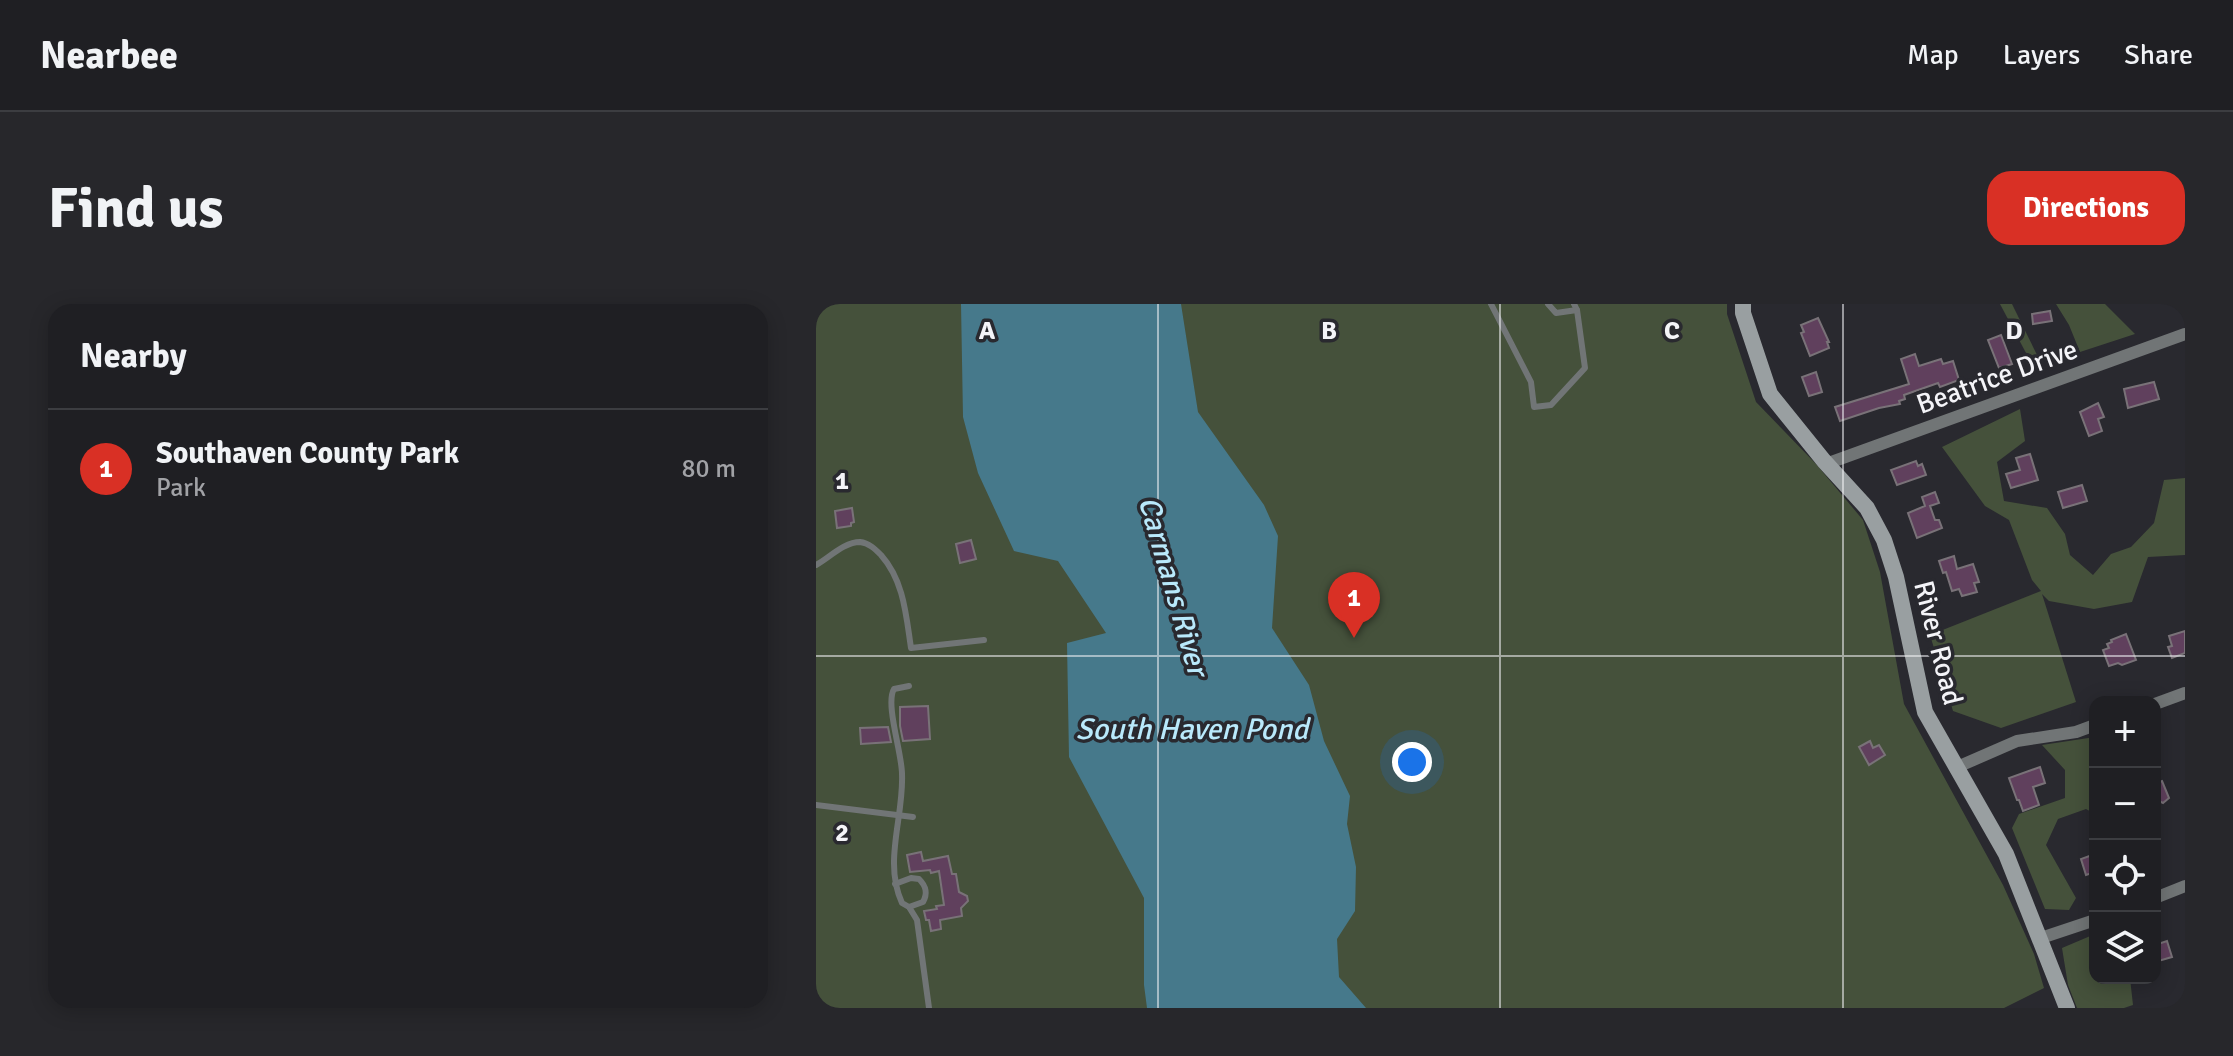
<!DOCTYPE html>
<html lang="en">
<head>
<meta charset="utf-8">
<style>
	:root { --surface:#1f1f23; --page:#27272b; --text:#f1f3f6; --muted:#a1a2a6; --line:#3c3d41; --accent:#d93025 }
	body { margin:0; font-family:Signika,sans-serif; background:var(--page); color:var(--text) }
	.controls { position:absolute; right:24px; bottom:24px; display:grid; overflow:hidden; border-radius:16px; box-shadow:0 4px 20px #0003 }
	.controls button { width:72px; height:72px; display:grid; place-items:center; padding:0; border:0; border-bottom:2px solid var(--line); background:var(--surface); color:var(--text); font:40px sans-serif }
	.you { position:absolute; left:596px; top:458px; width:28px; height:28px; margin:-20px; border:6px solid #fff; border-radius:50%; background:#1a73e8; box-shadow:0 0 0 12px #1a73e833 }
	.badge { display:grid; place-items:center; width:52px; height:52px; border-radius:50%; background:var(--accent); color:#fff; font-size:26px; font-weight:700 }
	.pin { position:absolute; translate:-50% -66px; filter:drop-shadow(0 2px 4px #0008) }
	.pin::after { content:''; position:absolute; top:42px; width:28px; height:24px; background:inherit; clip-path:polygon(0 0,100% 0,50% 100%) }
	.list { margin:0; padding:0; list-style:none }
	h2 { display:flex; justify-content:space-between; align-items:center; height:104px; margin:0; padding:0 32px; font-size:34px }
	h2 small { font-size:26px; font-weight:400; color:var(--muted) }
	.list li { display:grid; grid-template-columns:52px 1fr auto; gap:24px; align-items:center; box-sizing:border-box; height:120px; padding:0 32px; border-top:2px solid var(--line) }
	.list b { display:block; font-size:30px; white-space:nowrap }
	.list p { margin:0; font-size:26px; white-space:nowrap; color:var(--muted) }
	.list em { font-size:26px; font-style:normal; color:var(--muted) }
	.icon { flex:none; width:44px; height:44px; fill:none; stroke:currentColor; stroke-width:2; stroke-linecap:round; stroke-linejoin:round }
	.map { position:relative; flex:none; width:1369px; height:704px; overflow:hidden; border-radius:24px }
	header { display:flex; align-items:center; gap:48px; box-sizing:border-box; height:112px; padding:0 40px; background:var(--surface); border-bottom:2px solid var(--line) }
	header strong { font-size:38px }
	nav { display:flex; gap:44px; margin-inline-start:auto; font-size:28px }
	.intro { display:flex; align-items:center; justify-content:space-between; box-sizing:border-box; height:192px; padding:0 48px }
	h1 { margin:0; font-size:56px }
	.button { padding:20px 36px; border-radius:24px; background:var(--accent); color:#fff; font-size:28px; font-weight:700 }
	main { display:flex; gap:48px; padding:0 48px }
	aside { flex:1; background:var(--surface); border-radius:24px; box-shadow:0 4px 20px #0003 }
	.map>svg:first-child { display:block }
	.green { fill:#45513b }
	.water { fill:#46798b }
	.building { fill:#60405d; stroke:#797278; stroke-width:2 }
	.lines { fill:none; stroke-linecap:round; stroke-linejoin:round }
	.lane { stroke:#717576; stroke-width:6 }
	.street { stroke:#717576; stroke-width:12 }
	.secondary { stroke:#999fa1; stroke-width:16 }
	.grid { fill:none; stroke:#f4f4f8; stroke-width:2; stroke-opacity:0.55 }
	.labels { text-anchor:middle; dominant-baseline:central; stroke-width:7; stroke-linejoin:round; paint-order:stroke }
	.street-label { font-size:28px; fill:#f4f4f8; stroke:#29292f }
	.water-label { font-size:30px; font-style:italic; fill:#b9e9fb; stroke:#29292f }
	.grid-label { font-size:26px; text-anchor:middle; font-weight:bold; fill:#f4f4f8; stroke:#29292f; stroke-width:7; stroke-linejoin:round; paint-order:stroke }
</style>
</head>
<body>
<header>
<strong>Nearbee</strong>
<nav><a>Map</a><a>Layers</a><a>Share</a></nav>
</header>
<div class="intro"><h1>Find us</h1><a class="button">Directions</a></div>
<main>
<aside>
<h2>Nearby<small></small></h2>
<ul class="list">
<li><span class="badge">1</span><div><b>Southaven County Park</b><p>Park</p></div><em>80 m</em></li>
</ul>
</aside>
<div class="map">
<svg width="1369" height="704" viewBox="0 0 1369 704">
	<rect width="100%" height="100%" fill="#29292f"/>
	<g class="green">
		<polygon points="0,0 911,0 911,10 940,98 1000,160 1047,216 1064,268 1088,400 1187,581 1218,650 1228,684 1188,704 0,704"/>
		<polygon points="1184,0 1196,0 1222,53 1210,49"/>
		<polygon points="1240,0 1289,0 1319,30 1264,48 1253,21"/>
		<polygon points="1204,105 1209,137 1181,158 1188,197 1231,204 1249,230 1254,251 1277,271 1295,250 1315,243 1338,219 1348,176 1369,174 1369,251 1332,253 1316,298 1278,305 1233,297 1226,290 1260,398 1185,424 1137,407 1114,331 1225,287 1216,276 1193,216 1169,202 1126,143"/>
		<polygon points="1279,433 1279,510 1270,505 1242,515 1230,541 1260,594 1253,606 1229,605 1196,524 1203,510 1249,494 1249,466 1226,441"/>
		<polygon points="1279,630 1279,674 1314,674 1317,701 1308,704 1261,704 1252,681 1246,644"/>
	</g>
	<polygon class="water" points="145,0 365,0 382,108 448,201 462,232 456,324 493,381 508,437 534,492 531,520 540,563 539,607 521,635 523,673 550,704 331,704 328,681 328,594 253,453 251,339 290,329 242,257 198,247 162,169 147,113"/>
	<g class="building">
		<polygon points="1234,7 1236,17 1217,20 1216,10"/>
		<polygon points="1002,14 1013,38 1011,38 1013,44 994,52 985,29 988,28 985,21"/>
		<polygon points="1185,31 1196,60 1183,64 1172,36"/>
		<polygon points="1099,50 1103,62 1125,55 1127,60 1137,57 1143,76 1124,83 1122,79 1088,91 1089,95 1083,97 1084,100 1063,104 1024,117 1019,103 1093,80 1085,55"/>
		<polygon points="1000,68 1006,88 993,92 986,73"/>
		<polygon points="1338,78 1343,95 1312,104 1308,85"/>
		<polygon points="1282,99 1288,113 1282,115 1286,127 1273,132 1264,108"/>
		<polygon points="1214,150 1222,176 1195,184 1190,170 1204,166 1200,154"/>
		<polygon points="1100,157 1102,162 1106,160 1110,171 1081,181 1075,166"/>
		<polygon points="1266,181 1271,197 1247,204 1242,188"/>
		<polygon points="1119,188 1123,199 1114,202 1119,216 1123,216 1126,224 1101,234 1092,209 1109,202 1106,193"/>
		<polygon points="36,204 38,218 35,219 35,222 21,224 19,207"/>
		<polygon points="155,236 160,255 144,259 140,240"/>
		<polygon points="1138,252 1141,265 1157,260 1163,278 1158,279 1161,288 1146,292 1143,285 1136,287 1130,268 1127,269 1123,257"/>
		<polygon points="1369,327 1369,349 1356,354 1352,343 1356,342 1353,332"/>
		<polygon points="1310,330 1320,356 1306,361 1302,359 1293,362 1287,346 1293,344 1291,340 1296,338 1295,336"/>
		<polygon points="112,402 114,435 87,437 84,422 84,403"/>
		<polygon points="72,423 75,438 45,440 44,424"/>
		<polygon points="1054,437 1057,444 1063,441 1069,451 1053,461 1043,443"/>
		<polygon points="1224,463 1229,479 1217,483 1223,501 1207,507 1203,496 1201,496 1193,474"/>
		<polygon points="1346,477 1353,494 1347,499 1339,495 1339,480"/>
		<polygon points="105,548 107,557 132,552 136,570 140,570 143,588 151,592 152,597 145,604 146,612 124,616 125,625 115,627 113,616 110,616 108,607 121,605 120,602 128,601 123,567 115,569 114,566 94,568 91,551"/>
		<polygon points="1279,550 1279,568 1270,571 1265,555"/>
		<polygon points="1351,637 1356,653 1339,658 1339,641"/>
	</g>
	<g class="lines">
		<g class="lane">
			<polyline points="675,0 715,78 718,103 735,101 769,64 761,6 758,0"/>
			<polyline points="732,0 740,9 761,6"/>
			<path d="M0 261C13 254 28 238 44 238 53 239 59 245 65 251 88 277 90 311 95 344L168 336"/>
			<path d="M93 382 78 385C69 400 86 449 86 470 88 513 67 558 86 599L93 603 101 616 113 704"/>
			<polyline points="0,501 97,513"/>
			<path d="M79 580 95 574 103 575C110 582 112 589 107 598L93 603"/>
		</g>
		<g class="street">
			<polyline points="1010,160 1369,30"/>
			<polyline points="1339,400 1369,389"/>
			<polyline points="1139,464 1201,437 1260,428 1279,421"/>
			<polyline points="1339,594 1369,582"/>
			<polyline points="1225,634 1279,616"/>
		</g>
		<polyline class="secondary" points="927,0 927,9 954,90 1008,157 1051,204 1068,236 1080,273 1109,408 1190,550 1251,704"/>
	</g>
	<path class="grid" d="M342 0V704M684 0V704M1027 0V704M0 352H1369"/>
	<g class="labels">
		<g class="street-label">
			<text transform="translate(1181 73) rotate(-20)">Beatrice Drive</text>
			<text transform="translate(1122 339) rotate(76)">River Road</text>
		</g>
		<g class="water-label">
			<text transform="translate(357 282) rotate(74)">Carmans River</text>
			<text x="376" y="425">South Haven Pond</text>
		</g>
	</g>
	<g class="grid-label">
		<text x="171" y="35">A</text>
		<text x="513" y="35">B</text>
		<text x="856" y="35">C</text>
		<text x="1198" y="35">D</text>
		<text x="26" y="185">1</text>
		<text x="26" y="537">2</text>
	</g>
</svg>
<div class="controls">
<button>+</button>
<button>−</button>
<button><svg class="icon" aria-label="locate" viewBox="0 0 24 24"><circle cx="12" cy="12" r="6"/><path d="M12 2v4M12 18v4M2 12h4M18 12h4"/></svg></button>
<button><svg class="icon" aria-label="layers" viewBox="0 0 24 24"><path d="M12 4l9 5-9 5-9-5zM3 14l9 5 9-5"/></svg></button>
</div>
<div class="you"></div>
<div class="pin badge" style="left:538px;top:334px">1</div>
</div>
</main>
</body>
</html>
